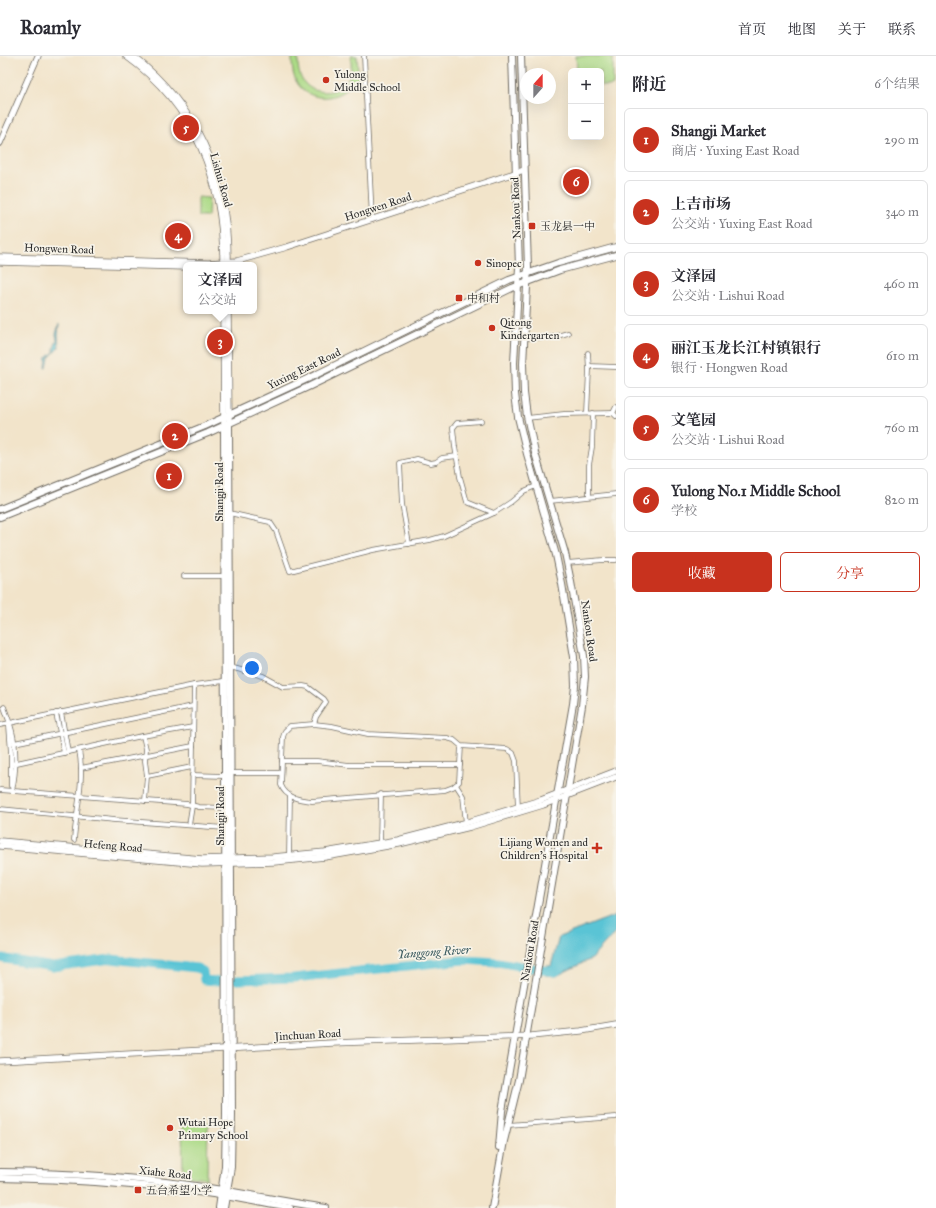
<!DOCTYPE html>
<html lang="zh">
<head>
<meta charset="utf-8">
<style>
	:root { --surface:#fff; --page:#f2f2f3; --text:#2b2b33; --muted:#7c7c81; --line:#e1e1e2; --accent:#c8321e }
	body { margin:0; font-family:"IM FELL Great Primer","Noto Serif SC",serif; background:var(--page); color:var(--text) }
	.controls { position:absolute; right:12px; top:12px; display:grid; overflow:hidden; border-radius:6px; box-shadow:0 4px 16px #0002 }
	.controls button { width:36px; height:36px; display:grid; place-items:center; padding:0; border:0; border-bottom:1px solid var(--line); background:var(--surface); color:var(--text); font:20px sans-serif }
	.compass { position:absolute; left:520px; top:12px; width:36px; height:36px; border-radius:50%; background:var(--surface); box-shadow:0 4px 16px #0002; rotate:21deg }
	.you { position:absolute; left:252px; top:612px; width:14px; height:14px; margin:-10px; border:3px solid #fff; border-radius:50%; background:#1a73e8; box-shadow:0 0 0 6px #1a73e833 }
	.badge { display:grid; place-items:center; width:26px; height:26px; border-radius:50%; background:var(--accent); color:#fff; font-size:13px; font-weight:700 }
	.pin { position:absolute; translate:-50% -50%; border:2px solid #fff; box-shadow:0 1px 4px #0006 }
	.popup { position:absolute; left:183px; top:206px; width:74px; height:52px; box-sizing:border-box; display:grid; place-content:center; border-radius:6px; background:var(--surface); filter:drop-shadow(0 1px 3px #0005); font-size:13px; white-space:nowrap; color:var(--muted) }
	.popup b { font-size:15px; color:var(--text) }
	.popup::after { content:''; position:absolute; left:50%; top:100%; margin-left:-8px; border:8px solid transparent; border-top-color:var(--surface) }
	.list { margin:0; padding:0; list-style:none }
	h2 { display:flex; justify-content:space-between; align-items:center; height:52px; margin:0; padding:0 16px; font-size:17px }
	h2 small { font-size:13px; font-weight:400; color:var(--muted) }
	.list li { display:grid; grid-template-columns:26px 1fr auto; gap:12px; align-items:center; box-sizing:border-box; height:64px; margin:0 8px 8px; padding:0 8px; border:1px solid var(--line); border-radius:6px }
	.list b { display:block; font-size:15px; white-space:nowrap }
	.list p { margin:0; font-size:13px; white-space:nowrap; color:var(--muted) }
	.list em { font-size:13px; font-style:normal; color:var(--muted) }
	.actions { display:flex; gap:8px; padding:12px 16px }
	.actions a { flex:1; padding:9px 0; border:1px solid var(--accent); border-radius:6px; text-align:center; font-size:14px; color:var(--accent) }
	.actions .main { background:var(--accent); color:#fff }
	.map { position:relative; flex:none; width:616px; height:1152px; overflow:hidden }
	header { display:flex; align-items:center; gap:24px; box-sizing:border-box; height:56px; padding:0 20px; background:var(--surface); border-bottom:1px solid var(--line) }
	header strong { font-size:19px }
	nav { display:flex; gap:22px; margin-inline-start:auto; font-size:14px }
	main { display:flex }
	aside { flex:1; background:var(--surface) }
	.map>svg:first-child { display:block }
	.green { fill:#acda86; stroke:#6c8258 }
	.water { fill:#5ac4d5; stroke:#427880 }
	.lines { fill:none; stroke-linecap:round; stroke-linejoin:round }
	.river { stroke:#5ac4d5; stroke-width:9 }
	.minor-casing { stroke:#716c63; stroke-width:5.5 }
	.tertiary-casing { stroke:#716c63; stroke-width:7 }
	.secondary-casing { stroke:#716c63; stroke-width:8 }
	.minor { stroke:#fff; stroke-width:4 }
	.tertiary { stroke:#fff; stroke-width:5.5 }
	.secondary { stroke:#fff; stroke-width:6 }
	.poi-dot { fill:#c8321e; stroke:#f7f3e8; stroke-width:1.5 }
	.labels { text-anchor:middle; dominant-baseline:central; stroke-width:3.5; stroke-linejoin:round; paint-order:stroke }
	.poi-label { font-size:11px; fill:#2b2b2b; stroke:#f7f3e8; text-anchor:start }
	.street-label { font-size:11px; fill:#2b2b2b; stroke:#f7f3e8 }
	.water-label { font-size:12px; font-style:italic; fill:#39595e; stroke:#f7f3e8 }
</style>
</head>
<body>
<header>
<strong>Roamly</strong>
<nav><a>首页</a><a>地图</a><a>关于</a><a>联系</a></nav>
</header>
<main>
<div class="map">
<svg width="616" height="1152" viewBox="0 0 616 1152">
	<rect width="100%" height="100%" fill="#f7f3e8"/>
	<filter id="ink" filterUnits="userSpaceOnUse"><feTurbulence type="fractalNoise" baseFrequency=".025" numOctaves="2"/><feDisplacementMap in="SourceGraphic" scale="8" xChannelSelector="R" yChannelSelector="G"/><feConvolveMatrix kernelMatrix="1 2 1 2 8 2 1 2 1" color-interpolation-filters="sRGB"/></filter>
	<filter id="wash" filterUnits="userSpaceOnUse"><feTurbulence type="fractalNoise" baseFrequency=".012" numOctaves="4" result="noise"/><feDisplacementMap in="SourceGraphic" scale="16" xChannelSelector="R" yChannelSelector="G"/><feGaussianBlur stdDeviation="0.9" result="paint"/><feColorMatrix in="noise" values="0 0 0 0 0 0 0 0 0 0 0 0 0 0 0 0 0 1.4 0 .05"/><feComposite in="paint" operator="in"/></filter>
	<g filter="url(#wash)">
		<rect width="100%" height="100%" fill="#f2e4ca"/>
		<g class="green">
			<path d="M292 0H298C298 6 298 13 300 19 307 40 339 42 349 21 352 14 351 8 351 0H357L359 29 353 30 352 27C338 46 308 47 296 25 292 17 292 9 292 0Z"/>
			<polygon points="576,0 613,0 613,29 611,30 601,30 601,15 577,15"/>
			<polygon points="198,141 209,142 208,161 198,161"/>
			<polygon points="182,1066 208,1066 207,1123 183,1120"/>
		</g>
		<g class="water">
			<polygon points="59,268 58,279 59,291 49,302 47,312 46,312 47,302 54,296 54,292 57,284 56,278"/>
			<polygon points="616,859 616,876 591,903 556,920 545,919 546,910 551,910 559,881"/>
		</g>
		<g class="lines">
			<g class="river">
				<polyline points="0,902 53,911 111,903 197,912 203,915 204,924 218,925"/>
				<polyline points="237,924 294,922 463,904 498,906 555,916 557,915"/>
			</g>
		</g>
	</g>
	<g filter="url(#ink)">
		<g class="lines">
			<g class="minor-casing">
				<g id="minor">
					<polyline points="364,0 372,163"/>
					<polyline points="525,282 553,281 568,277"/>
					<polyline points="589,310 616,311"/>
					<polyline points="616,351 613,357 616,360"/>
					<polyline points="587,357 589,314 588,297"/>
					<polyline points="527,362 564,358 613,357"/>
					<polyline points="481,365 457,367 453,372 455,391 460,421 467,446 494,457"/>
					<polyline points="589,440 589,409 592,391 593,357"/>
					<polyline points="550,445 616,438"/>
					<polyline points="229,457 270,466 276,475 290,515 373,494 430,484 444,480 494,457 511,446 524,435 536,430"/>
					<polyline points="409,488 402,448 400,407 417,403 431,407 436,406 442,402 457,400"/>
					<polyline points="567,507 603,504 616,504"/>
					<polyline points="184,520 224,520"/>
					<polyline points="230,611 263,620 283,631 303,630 308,631 324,643 326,646 316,661 314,668"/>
					<path d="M4 651C7 659 10 667 12 675 17 694 16 716 12 735"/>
					<polyline points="61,656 68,696"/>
					<polyline points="56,657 64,697"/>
					<polyline points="0,669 194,629 224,625"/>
					<polyline points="9,669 11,697 11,730"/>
					<polyline points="143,680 146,693 145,705 147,720 145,745"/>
					<polyline points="14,687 193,650"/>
					<path d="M461 690 459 726 453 731 445 734 312 745C300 744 286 742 281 729L283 681 285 675 290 670 314 668 332 670 368 678 447 682 454 684 461 690 507 693 513 697 516 705 518 752"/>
					<polyline points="282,705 317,705 349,709 460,709"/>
					<polyline points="12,708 137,681 193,671"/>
					<polyline points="81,712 193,690"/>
					<polyline points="230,717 281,717"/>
					<polyline points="192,719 224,720"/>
					<polyline points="147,720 192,711"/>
					<polyline points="456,729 463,740 466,767"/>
					<polyline points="0,734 187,748 199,751 224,752"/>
					<polyline points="0,753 114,764 225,772"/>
					<polyline points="189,769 192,750 194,629"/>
					<path d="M74 784C76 754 85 724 79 694"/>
					<polyline points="380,787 381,738"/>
					<polyline points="289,800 290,740"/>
					<polyline points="508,1069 616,1061"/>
				</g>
			</g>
			<g class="tertiary-casing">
				<g id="tertiary">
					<path d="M126 0C196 50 224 126 223 209"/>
					<path d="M133 0C200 53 229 125 228 209"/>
					<polyline points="0,87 38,0"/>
					<polyline points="0,201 208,207 237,205 287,191 524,114"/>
					<polyline points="0,206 186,211"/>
					<polyline points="223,255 224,370"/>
					<polyline points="228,255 229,368"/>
					<polyline points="0,785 202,803 273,801 325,796 398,784 468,766 541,744 616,715"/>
					<polyline points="0,790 202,808 274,806 325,801 399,788 470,771 543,749 616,721"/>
					<polyline points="0,1005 333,987 531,980 581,975 616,969"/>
				</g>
			</g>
			<g class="secondary-casing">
				<g id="secondary">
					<polyline points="0,453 205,370 307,323 509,224 558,207 616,191"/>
					<polyline points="0,461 208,377 310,330 512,232 560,214 616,199"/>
					<polyline points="499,1091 502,1055 573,648 575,630 574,601 562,528 556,499 527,398 518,361 515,338 514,307 519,211 512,0"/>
					<path d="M0 1116C70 1117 140 1121 209 1132 248 1138 287 1146 326 1152"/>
					<path d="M0 1122C69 1123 138 1128 206 1137 234 1141 262 1147 290 1152"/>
					<polyline points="219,1152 225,1110 226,1059 224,370"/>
					<polyline points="224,1152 231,1111 232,1059 229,368"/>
					<polyline points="492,1152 504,1085 519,1024 582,650 585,621 584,600 571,526 565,497 535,397 527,360 524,337 523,308 528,211 521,0"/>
				</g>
			</g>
			<use href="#minor" class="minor"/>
			<use href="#tertiary" class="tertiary"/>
			<use href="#secondary" class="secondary"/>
		</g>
	</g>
	<g class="poi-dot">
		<circle cx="326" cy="24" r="4"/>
		<rect x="528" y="166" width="8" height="8" rx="2"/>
		<circle cx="478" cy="207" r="4"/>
		<rect x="455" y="238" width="8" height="8" rx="2"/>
		<circle cx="492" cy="272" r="4"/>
		<path d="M595 786h4v4h4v4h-4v4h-4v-4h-4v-4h4z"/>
		<circle cx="170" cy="1072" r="4"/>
		<rect x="134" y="1130" width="8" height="8" rx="2"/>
	</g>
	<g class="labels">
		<g class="poi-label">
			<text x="334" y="18">Yulong<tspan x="334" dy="13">Middle School</tspan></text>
			<text x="540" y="170">玉龙县一中</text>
			<text x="486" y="207">Sinopec</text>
			<text x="467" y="242">中和村</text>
			<text x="500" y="266">Qitong<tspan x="500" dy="13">Kindergarten</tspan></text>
			<text x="588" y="786" text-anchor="end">Lijiang Women and<tspan x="588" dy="13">Children's Hospital</tspan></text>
			<text x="178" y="1066">Wutai Hope<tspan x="178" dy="13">Primary School</tspan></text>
			<text x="146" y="1134">五台希望小学</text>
		</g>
		<g class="street-label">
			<text transform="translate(221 124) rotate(74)">Lishui Road</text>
			<text transform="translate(378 151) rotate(-18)">Hongwen Road</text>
			<text transform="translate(516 152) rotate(-92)">Nankou Road</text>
			<text transform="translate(59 193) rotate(2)">Hongwen Road</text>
			<text transform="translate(304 313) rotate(-26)">Yuxing East Road</text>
			<text transform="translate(219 436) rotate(-90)">Shangji Road</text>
			<text transform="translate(589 575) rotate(82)">Nankou Road</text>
			<text transform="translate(220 760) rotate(-90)">Shangji Road</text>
			<text transform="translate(113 790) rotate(5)">Hefeng Road</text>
			<text transform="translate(530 895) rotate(-80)">Nankou Road</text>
			<text transform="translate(308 979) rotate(-3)">Jinchuan Road</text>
			<text transform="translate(165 1117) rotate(6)">Xiahe Road</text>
		</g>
		<g class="water-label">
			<text transform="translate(434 896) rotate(-4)">Yanggong River</text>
		</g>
	</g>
</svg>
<div class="controls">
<button>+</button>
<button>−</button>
</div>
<svg class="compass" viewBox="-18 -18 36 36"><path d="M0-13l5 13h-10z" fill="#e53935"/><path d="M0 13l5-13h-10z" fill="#7c7c81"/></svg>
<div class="you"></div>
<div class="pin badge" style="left:169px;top:420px">1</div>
<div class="pin badge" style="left:175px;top:380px">2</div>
<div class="pin badge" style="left:220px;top:286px">3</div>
<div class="popup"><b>文泽园</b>公交站</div>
<div class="pin badge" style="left:178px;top:180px">4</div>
<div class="pin badge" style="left:186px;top:72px">5</div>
<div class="pin badge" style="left:576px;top:126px">6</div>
</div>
<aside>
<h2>附近<small>6个结果</small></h2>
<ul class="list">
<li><span class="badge">1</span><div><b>Shangji Market</b><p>商店 · Yuxing East Road</p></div><em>290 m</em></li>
<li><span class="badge">2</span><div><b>上吉市场</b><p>公交站 · Yuxing East Road</p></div><em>340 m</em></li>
<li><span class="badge">3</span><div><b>文泽园</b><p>公交站 · Lishui Road</p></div><em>460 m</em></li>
<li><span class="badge">4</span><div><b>丽江玉龙长江村镇银行</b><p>银行 · Hongwen Road</p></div><em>610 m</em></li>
<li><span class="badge">5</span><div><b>文笔园</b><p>公交站 · Lishui Road</p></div><em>760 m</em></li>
<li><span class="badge">6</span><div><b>Yulong No.1 Middle School</b><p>学校</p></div><em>820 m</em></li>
</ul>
<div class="actions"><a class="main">收藏</a><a>分享</a></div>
</aside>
</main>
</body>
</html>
